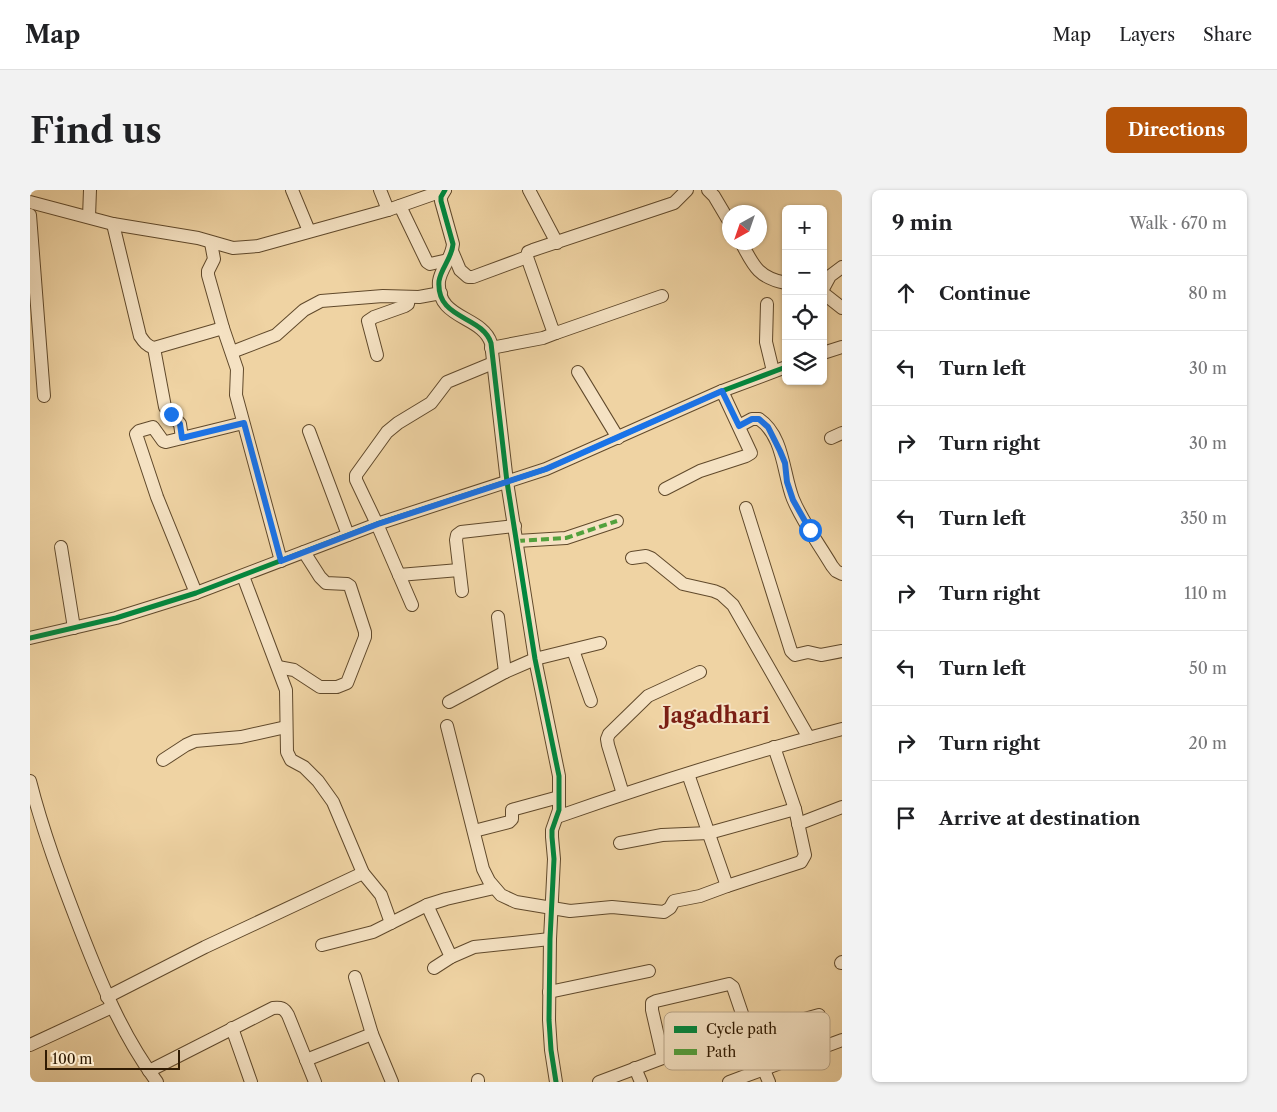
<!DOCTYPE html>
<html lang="en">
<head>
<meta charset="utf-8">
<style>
	:root { --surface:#fff; --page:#f2f2f2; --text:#202124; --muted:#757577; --line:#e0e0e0; --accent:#b45309 }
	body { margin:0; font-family:"Libre Caslon Text",serif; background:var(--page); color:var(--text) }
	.controls { position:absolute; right:15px; top:15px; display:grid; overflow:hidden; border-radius:8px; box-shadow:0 1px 4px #0004 }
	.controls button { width:45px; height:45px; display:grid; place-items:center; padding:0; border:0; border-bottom:1px solid var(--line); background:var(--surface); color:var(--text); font:25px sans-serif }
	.compass { position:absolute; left:692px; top:15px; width:45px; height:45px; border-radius:50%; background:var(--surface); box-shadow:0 1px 4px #0004; rotate:220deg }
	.scale { position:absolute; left:15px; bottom:12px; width:135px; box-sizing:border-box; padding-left:5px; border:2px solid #301b03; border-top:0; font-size:14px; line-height:18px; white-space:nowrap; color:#301b03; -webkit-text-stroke:4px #f5e2c3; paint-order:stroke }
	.stop { position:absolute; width:15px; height:15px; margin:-11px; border:4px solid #1a73e8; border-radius:50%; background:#fff }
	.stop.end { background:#1a73e8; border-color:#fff; box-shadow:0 1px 5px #0008 }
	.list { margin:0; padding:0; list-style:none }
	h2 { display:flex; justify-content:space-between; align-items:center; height:65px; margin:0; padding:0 20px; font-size:21px }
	h2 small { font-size:16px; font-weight:400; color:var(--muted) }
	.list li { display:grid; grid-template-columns:32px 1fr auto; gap:15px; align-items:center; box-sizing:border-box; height:75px; padding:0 20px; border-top:1px solid var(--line) }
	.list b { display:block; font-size:19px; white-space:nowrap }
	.list em { font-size:16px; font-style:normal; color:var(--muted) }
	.icon { flex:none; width:28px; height:28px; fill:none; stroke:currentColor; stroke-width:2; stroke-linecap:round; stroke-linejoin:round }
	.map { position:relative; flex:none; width:812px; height:892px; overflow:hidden; border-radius:8px }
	header { display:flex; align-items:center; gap:30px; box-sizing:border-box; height:70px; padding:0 25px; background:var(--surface); border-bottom:1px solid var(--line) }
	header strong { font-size:24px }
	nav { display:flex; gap:28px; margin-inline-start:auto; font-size:18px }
	.intro { display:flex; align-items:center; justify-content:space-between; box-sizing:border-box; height:120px; padding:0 30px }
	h1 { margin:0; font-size:35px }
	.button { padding:12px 22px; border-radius:8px; background:var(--accent); color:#fff; font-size:18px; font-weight:700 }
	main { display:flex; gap:30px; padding:0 30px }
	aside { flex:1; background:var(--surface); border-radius:8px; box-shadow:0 1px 4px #0004 }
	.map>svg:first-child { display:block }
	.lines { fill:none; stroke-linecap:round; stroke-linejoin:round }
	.minor-casing { stroke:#60492b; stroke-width:14 }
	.minor { stroke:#f5e2c3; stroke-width:12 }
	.quiet { stroke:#52a13d; stroke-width:4; stroke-dasharray:8 4; stroke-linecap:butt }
	.cycleway-casing { stroke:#f5e2c3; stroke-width:8 }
	.cycleway { stroke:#00873e; stroke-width:5 }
	.route { stroke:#1a73e8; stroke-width:6 }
	.labels { text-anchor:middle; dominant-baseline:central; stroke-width:4; stroke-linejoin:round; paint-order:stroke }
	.town-label { font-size:22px; font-weight:bold; fill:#7a1f14; stroke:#f5e2c3 }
	.key { fill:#f5e2c3; stroke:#baa689; stroke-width:1 }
	.key-label { font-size:14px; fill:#301b03 }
</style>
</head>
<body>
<header>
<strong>Map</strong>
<nav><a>Map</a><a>Layers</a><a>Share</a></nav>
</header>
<div class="intro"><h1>Find us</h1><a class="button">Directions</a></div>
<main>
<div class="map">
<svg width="812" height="892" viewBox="0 0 812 892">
	<rect width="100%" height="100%" fill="#efd3a3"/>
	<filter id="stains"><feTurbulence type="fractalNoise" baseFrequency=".004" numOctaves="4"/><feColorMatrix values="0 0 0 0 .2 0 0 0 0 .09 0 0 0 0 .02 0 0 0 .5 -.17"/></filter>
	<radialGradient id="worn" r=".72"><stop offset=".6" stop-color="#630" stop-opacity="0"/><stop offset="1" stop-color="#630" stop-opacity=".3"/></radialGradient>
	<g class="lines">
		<g class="minor-casing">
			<g id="minor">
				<polyline points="262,0 279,41"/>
				<polyline points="350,0 358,20"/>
				<path d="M415 0 411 7V11L423 54C422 68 411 78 409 91 406 130 452 125 461 153L477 292 505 469 529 586V620L522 640V647L524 669 520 749 519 830 521 860 526 892"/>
				<polyline points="499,0 527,53"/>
				<polyline points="678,0 684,6 700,33"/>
				<polyline points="0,12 83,34 168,48 203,58 228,56 358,20 415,0"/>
				<polyline points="370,16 397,72 400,74 418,70"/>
				<polyline points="0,25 14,206"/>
				<polyline points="59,27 60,0"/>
				<path d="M83 34 110 146C114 152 117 156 124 158L193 138"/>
				<path d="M711 52C723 75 728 88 756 93"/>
				<polyline points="181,53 184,69 178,81 178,85 193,138 207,179 206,205 251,371"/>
				<polyline points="422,61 430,80 438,87 443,87 497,67"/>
				<polyline points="793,99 800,86 812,77"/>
				<polyline points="793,103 812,118"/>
				<polyline points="632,106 526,143 522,138 497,67 498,62 503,60 644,13 657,0"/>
				<polyline points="737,114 736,152 743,181"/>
				<polyline points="124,158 135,217 150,234 152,248"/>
				<polyline points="461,158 513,148 526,143"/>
				<polyline points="202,162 246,145 274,120 291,111 353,106 389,107 411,103"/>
				<polyline points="793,163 812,157"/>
				<polyline points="347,165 338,131 344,127 375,116 378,114 379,107"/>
				<polyline points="548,182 588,248"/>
				<path d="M709 236 722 229H729C754 246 753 284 763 309 773 333 789 354 802 376L806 381 812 384"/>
				<polyline points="279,241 318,345"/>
				<polyline points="801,248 812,243"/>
				<polyline points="635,299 670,281 716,266 721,263 692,201"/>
				<polyline points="716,318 761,461 765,465 778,462 791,465 812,461"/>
				<polyline points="487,351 536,348 587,331"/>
				<polyline points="31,357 44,438"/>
				<polyline points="602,368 616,366 621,368 653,394 684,401 691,404 703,415 779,548"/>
				<polyline points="369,385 429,380"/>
				<polyline points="213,386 256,500 257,562 261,570 274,577 288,591 303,612 333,683 351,705 361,733"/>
				<polyline points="432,401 426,350 427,345 431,342 485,336"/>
				<polyline points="166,403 127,307 106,244 109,241 123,237 133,251 136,252 213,233"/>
				<polyline points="382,415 347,334 326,290 326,285 357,242 368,233 401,213 417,192 463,173"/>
				<polyline points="468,427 475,482"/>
				<polyline points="0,448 86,428 166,403 347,334 516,279 692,201 756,177"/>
				<polyline points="543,460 561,511"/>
				<polyline points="248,477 264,480 290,497 307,497 317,493 335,447 335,442 320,396 317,394 296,393 290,387 274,362"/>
				<polyline points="419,512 475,482 505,469 570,453"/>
				<polyline points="417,536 453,679 459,691 471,705 486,712 540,721 582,717 634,722 640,718 644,711 670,706 697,696 771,672 775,665 765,619 744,557"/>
				<polyline points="133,570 156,555 165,551 211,547 256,537"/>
				<polyline points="658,584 697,696"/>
				<path d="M0 591C13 642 31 690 50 739 71 793 92 845 127 892"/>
				<polyline points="593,604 578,555 577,549 579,544 618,506 670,482"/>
				<path d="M527 627C621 594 716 564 812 539"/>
				<polyline points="768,634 812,617"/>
				<polyline points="444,641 479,632 482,629 482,620 485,619 529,607"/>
				<polyline points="590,653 632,645 679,643 765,619"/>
				<polyline points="397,715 421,767"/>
				<polyline points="292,755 343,742 397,715 416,709 464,698"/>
				<polyline points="811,773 812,772"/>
				<polyline points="404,778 421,767 444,757 520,749"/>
				<polyline points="325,787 342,844 362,892"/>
				<polyline points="519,802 619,781"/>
				<polyline points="77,807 175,757 333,683"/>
				<polyline points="202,838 221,892"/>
				<polyline points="0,855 82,817"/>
				<polyline points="633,868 622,820 622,813 626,811 699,794 703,797 719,844 739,892"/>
				<polyline points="276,870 342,844"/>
				<polyline points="605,878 611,892"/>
				<path d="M119 881 243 818C251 817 254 818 258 825L285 892"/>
				<polyline points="448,890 448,892"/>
				<polyline points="569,892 633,868 789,825"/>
				<polyline points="699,892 812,850"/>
			</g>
		</g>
		<use href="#minor" class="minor"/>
		<polyline class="quiet" points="487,351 536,348 587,331"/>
		<g class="cycleway-casing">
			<g id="cycleway">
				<path d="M415 0 411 7V11L423 54C422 68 411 78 409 91 406 130 452 125 461 153L477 292 505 469 529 586V620L522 640V647L524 669 520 749 519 830 521 860 526 892"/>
				<polyline points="0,448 86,428 166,403 347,334 516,279 692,201 756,177"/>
			</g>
		</g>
		<use href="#cycleway" class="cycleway"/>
	</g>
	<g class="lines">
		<polyline class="route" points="141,224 150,234 152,248 214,233 251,371 348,334 516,279 692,201 709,236 722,229 729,229 738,237 750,261 755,273 757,292 763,310 780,340"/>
	</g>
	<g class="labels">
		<g class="town-label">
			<text x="686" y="525">Jagadhari</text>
		</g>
	</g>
	<rect x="634" y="822" width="166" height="58" rx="8" class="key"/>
	<rect x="644" y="836" width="23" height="7" fill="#00873e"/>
	<rect x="644" y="859" width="23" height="6" fill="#52a13d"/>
	<g class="key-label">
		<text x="676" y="844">Cycle path</text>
		<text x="676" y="867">Path</text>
	</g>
	<rect width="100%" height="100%" filter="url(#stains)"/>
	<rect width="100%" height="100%" fill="url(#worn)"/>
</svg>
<div class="controls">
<button>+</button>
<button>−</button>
<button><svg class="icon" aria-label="locate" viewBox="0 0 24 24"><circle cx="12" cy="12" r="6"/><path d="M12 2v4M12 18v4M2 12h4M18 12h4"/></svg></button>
<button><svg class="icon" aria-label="layers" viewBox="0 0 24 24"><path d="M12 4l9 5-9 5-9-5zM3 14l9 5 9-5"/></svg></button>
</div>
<svg class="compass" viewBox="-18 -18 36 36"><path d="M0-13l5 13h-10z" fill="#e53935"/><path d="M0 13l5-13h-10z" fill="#757577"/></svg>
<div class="scale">100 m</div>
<div class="stop" style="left:780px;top:340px"></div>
<div class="stop end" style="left:141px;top:224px"></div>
</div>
<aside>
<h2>9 min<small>Walk · 670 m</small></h2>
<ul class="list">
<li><svg class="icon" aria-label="ahead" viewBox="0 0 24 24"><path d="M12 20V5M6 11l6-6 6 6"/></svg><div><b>Continue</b></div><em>80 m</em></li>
<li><svg class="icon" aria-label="left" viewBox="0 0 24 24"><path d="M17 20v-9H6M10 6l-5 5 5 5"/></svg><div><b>Turn left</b></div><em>30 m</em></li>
<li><svg class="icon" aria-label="right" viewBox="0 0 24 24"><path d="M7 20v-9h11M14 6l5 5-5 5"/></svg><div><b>Turn right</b></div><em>30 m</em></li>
<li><svg class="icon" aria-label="left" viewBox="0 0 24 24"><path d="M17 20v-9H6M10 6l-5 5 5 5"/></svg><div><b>Turn left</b></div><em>350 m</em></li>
<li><svg class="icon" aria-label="right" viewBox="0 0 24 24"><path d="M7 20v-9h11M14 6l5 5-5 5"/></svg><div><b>Turn right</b></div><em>110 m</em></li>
<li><svg class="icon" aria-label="left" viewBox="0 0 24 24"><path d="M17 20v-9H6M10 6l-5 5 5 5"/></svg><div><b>Turn left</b></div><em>50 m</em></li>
<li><svg class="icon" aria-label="right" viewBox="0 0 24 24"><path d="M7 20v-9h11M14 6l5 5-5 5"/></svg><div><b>Turn right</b></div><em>20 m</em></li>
<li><svg class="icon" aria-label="arrive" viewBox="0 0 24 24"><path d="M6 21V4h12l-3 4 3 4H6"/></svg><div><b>Arrive at destination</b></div></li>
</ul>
</aside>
</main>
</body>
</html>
